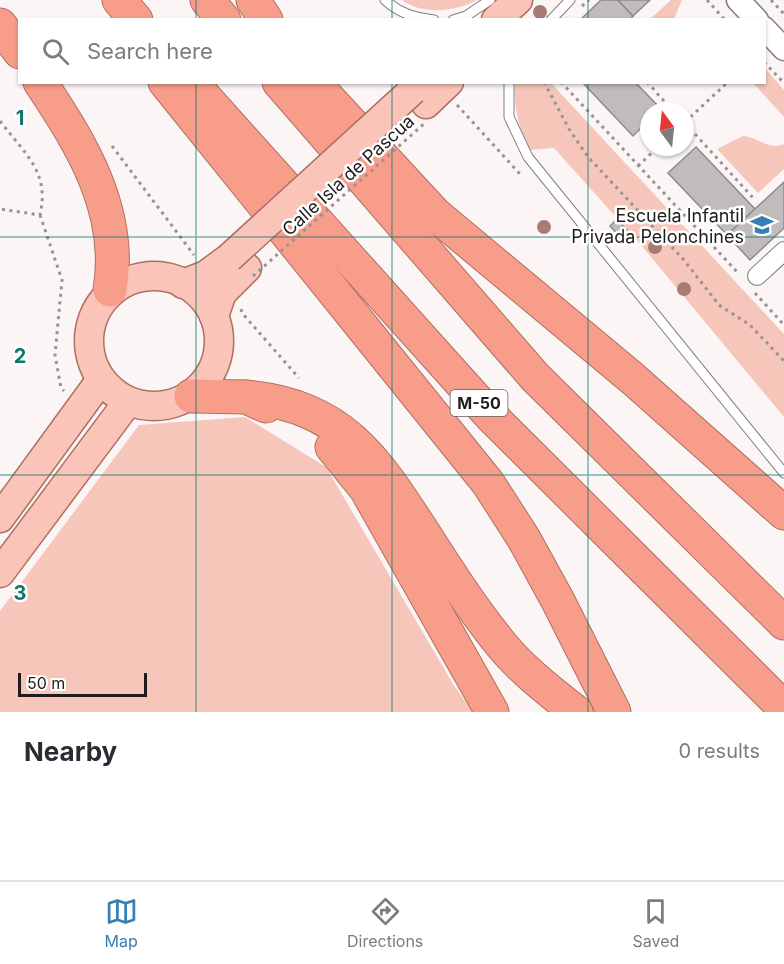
<!DOCTYPE html>
<html lang="en">
<head>
<meta charset="utf-8">
<style>
	:root { --surface:#fff; --page:#f2f2f3; --text:#2b2b33; --muted:#7c7c81; --line:#e1e1e2; --accent:#367fb3 }
	body { margin:0; font-family:Inter,sans-serif; background:var(--page); color:var(--text) }
	.compass { position:absolute; left:640px; top:102px; width:54px; height:54px; border-radius:50%; background:var(--surface); box-shadow:0 2px 4px #0004; rotate:345deg }
	.scale { position:absolute; left:18px; bottom:15px; width:129px; box-sizing:border-box; padding-left:6px; border:3px solid #1e1d1c; border-top:0; font-size:16px; line-height:21px; white-space:nowrap; color:#1e1d1c; -webkit-text-stroke:4px #fff; paint-order:stroke }
	.list { margin:0; padding:0; list-style:none }
	h2 { display:flex; justify-content:space-between; align-items:center; height:78px; margin:0; padding:0 24px; font-size:26px }
	h2 small { font-size:20px; font-weight:400; color:var(--muted) }
	.icon { flex:none; width:33px; height:33px; fill:none; stroke:currentColor; stroke-width:2; stroke-linecap:round; stroke-linejoin:round }
	.map { position:relative; flex:none; width:784px; height:712px; overflow:hidden }
	.search { position:absolute; background:var(--surface); box-shadow:0 2px 4px #0004; left:18px; right:18px; top:18px; height:66px; display:flex; align-items:center; gap:15px; box-sizing:border-box; padding:0 21px; border-radius:0px; color:var(--muted); font-size:22px }
	.sheet { height:168px; background:var(--surface) }
	nav { display:flex; justify-content:space-around; align-items:center; box-sizing:border-box; height:84px; border-top:2px solid var(--line); background:var(--surface); font-size:16px; color:var(--muted) }
	nav a { display:grid; justify-items:center; gap:3px }
	nav .on { color:var(--accent) }
	.map>svg:first-child { display:block }
	.green { fill:#f6c6bb }
	.building { fill:#c0bcbb; stroke:#8f8b8a; stroke-width:1.5 }
	.lines { fill:none; stroke-linecap:round; stroke-linejoin:round }
	.service-casing { stroke:#827f7e; stroke-width:11 }
	.minor-casing { stroke:#827f7e; stroke-width:20 }
	.tertiary-casing { stroke:#827f7e; stroke-width:25 }
	.primary-casing { stroke:#ac7063; stroke-width:31 }
	.motorway-casing { stroke:#ac7063; stroke-width:35 }
	.path { stroke:#979392; stroke-width:3; stroke-dasharray:3 4.5; stroke-linecap:butt }
	.service { stroke:#fff; stroke-width:9 }
	.minor { stroke:#fff; stroke-width:18 }
	.tertiary { stroke:#fff; stroke-width:22 }
	.primary { stroke:#fbc4b8; stroke-width:28 }
	.motorway { stroke:#f89d89; stroke-width:33 }
	.primary-bridge-casing { stroke:#ac7063; stroke-width:31; stroke-linecap:butt }
	.path-bridge { stroke:#979392; stroke-width:3; stroke-dasharray:3 4.5; stroke-linecap:butt }
	.primary-bridge { stroke:#fbc4b8; stroke-width:28 }
	.tree { fill:#a87c73 }
	.grid { fill:none; stroke:#0f766e; stroke-width:1.5; stroke-opacity:0.55 }
	.labels { text-anchor:middle; dominant-baseline:central; stroke-width:5; stroke-linejoin:round; paint-order:stroke }
	.shield { fill:#fff; stroke:#626160; stroke-width:1.5 }
	.shield-label { font-size:16px; font-weight:bold; fill:#1e1d1c }
	.street-label { font-size:18px; fill:#1e1d1c; stroke:#fff }
	.poi-label { font-size:18px; fill:#1e1d1c; stroke:#fff; text-anchor:end }
	.grid-label { font-size:20px; text-anchor:middle; font-weight:bold; fill:#0f766e; stroke:#fff; stroke-width:5; stroke-linejoin:round; paint-order:stroke }
</style>
</head>
<body>
<div class="map">
<svg width="784" height="712" viewBox="0 0 784 712">
	<rect width="100%" height="100%" fill="#fbf6f5"/>
	<g class="green">
		<path d="M402 0H477C456 12 421 15 402 0Z"/>
		<polygon points="671,0 682,0 674,19 650,19"/>
		<polygon points="765,68 784,90 784,117 753,83 764,82"/>
		<path d="M515 83H551L784 334V417L641 245 554 148 530 150C518 128 514 108 515 83Z"/>
		<path d="M743 136C758 137 769 151 784 144V169L758 193 717 149Z"/>
		<polygon points="245,417 326,467 453,684 473,712 0,712 0,611 139,425"/>
	</g>
	<g class="building">
		<polygon points="601,0 618,0 633,16 630,20 580,20"/>
		<polygon points="618,0 650,0 633,16"/>
		<polygon points="582,82 635,82 661,109 649,111 649,120 633,136"/>
		<polygon points="696,147 755,209 727,235 668,173"/>
		<polygon points="784,182 784,228 750,260 727,235"/>
		<polygon points="617,219 627,230 620,237 610,226"/>
	</g>
	<g class="lines">
		<g class="service-casing">
			<g id="service">
				<path d="M385 0C400 14 414 17 434 20"/>
				<polyline points="453,20 466,16 490,0"/>
				<polyline points="551,20 570,0"/>
				<polyline points="509,82 509,117 528,157 784,473"/>
			</g>
		</g>
		<g class="minor-casing">
			<polyline id="minor" points="757,276 784,251"/>
		</g>
		<g class="tertiary-casing">
			<g id="tertiary">
				<polyline points="738,0 757,20"/>
				<polyline points="764,28 784,49"/>
			</g>
		</g>
		<g class="primary-casing">
			<g id="primary">
				<polyline points="496,20 518,0"/>
				<polyline points="426,104 449,82"/>
				<circle cx="154" cy="341" r="65"/>
				<polyline points="183,284 206,275 229,258"/>
				<polyline points="214,316 222,293 247,268"/>
				<polyline points="0,518 100,381"/>
				<polyline points="0,573 127,403"/>
			</g>
		</g>
		<g class="motorway-casing">
			<g id="motorway">
				<polyline points="119,0 136,20"/>
				<polyline points="207,0 224,20"/>
				<polyline points="253,0 266,20"/>
				<polyline points="0,25 20,52"/>
				<path d="M40 82C82 145 123 211 110 290"/>
				<polyline points="165,82 488,483 524,539 558,601 614,712"/>
				<polyline points="191,82 491,416 784,708"/>
				<polyline points="279,82 535,377 784,623"/>
				<polyline points="313,82 435,214 632,378 784,513"/>
				<polyline points="191,396 246,397 266,406"/>
				<path d="M246 397C342 406 375 458 423 532 446 568 469 604 496 638 518 667 548 690 576 712"/>
				<polyline points="332,447 366,489 492,712"/>
			</g>
		</g>
		<g class="path">
			<polyline points="707,0 725,20"/>
			<polyline points="771,0 784,14"/>
			<polyline points="582,6 589,0"/>
			<polyline points="764,62 784,83"/>
			<polyline points="544,82 569,129 588,157 684,260 719,305 750,325 784,361"/>
			<polyline points="561,82 739,274"/>
			<polyline points="647,82 673,111"/>
			<polyline points="457,105 520,174"/>
			<path d="M0 121C25 154 50 172 40 215L0 209"/>
			<polyline points="685,122 728,82"/>
			<polyline points="685,123 755,200"/>
			<polyline points="112,146 194,255"/>
			<polyline points="638,166 658,147"/>
			<polyline points="40,215 62,280 55,355 61,388 64,391"/>
			<polyline points="755,293 784,325"/>
			<polyline points="241,309 242,313 299,378"/>
		</g>
		<use href="#service" class="service"/>
		<use href="#minor" class="minor"/>
		<use href="#tertiary" class="tertiary"/>
		<use href="#primary" class="primary"/>
		<use href="#motorway" class="motorway"/>
		<g class="primary-bridge-casing">
			<polyline id="primary-bridge" points="229,258 413,90"/>
		</g>
		<polyline class="path-bridge" points="253,276 426,122"/>
		<use href="#primary-bridge" class="primary-bridge"/>
	</g>
	<g class="tree">
		<circle cx="540" cy="12" r="7"/>
		<circle cx="544" cy="227" r="7"/>
		<circle cx="655" cy="247" r="7"/>
		<circle cx="684" cy="289" r="7"/>
	</g>
	<path class="grid" d="M196 0V20M392 0V20M588 0V20M196 82V712M392 82V712M588 82V712M0 237H784M0 475H784"/>
	<defs>
		<g id="school-bare" transform="scale(1.8)"><path d="M0-5L7-2L0 1L-7-2ZM-4 1L0 2.5L4 1V4Q0 6-4 4Z" fill="#367fb3" stroke="#fff" stroke-width="2.5" paint-order="stroke"/></g>
	</defs>
	<g fill-rule="evenodd">
		<use href="#school-bare" x="762" y="225"/>
	</g>
	<g class="labels">
		<rect class="shield" x="450.5" y="390" width="57" height="26" rx="4.5"/>
		<g class="shield-label">
			<text x="479" y="403">M-50</text>
		</g>
		<g class="street-label">
			<text transform="translate(348 175) rotate(-42)">Calle Isla de Pascua</text>
		</g>
		<g class="poi-label">
			<text x="744" y="215">Escuela Infantil<tspan x="744" dy="21">Privada Pelonchines</tspan></text>
		</g>
	</g>
	<g class="grid-label">
		<text x="20" y="125">1</text>
		<text x="20" y="363">2</text>
		<text x="20" y="600">3</text>
	</g>
</svg>
<svg class="compass" viewBox="-18 -18 36 36"><path d="M0-13l5 13h-10z" fill="#e53935"/><path d="M0 13l5-13h-10z" fill="#7c7c81"/></svg>
<div class="scale">50 m</div>
<div class="search"><svg class="icon" aria-label="search" viewBox="0 0 24 24"><circle cx="10" cy="10" r="6"/><path d="M15 15l6 6"/></svg>Search here</div>
</div>
<section class="sheet">
<h2>Nearby<small>0 results</small></h2>
<ul class="list">
</ul>
</section>
<nav>
<a class="on"><svg class="icon" aria-label="map" viewBox="0 0 24 24"><path d="M3 6l6-2 6 2 6-2v14l-6 2-6-2-6 2zM9 4v14M15 6v14"/></svg>Map</a>
<a><svg class="icon" aria-label="directions" viewBox="0 0 24 24"><path d="M12 3l9 9-9 9-9-9zM9 14v-3h6M13 9l2 2-2 2"/></svg>Directions</a>
<a><svg class="icon" aria-label="saved" viewBox="0 0 24 24"><path d="M7 4h10v16l-5-4-5 4z"/></svg>Saved</a>
</nav>
</body>
</html>
